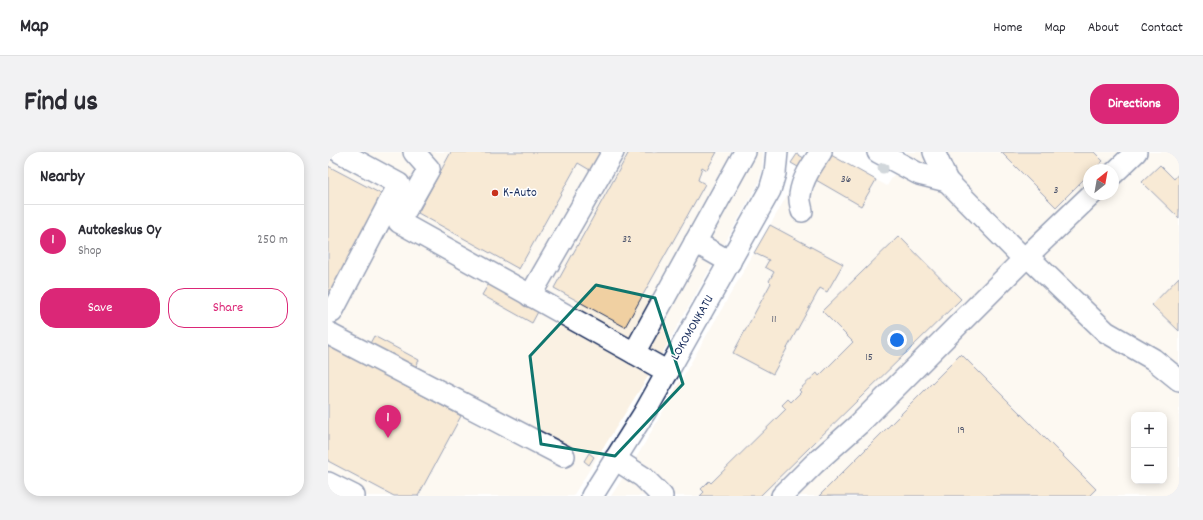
<!DOCTYPE html>
<html lang="en">
<head>
<meta charset="utf-8">
<style>
	:root { --surface:#fff; --page:#f2f2f3; --text:#2b2b33; --muted:#7c7c81; --line:#e1e1e2; --accent:#db2777 }
	body { margin:0; font-family:Dekko,sans-serif; background:var(--page); color:var(--text) }
	.controls { position:absolute; right:12px; bottom:12px; display:grid; overflow:hidden; border-radius:8px; box-shadow:0 2px 10px #0003 }
	.controls button { width:36px; height:36px; display:grid; place-items:center; padding:0; border:0; border-bottom:1px solid var(--line); background:var(--surface); color:var(--text); font:20px sans-serif }
	.compass { position:absolute; left:755px; top:12px; width:36px; height:36px; border-radius:50%; background:var(--surface); box-shadow:0 2px 10px #0003; rotate:31deg }
	.you { position:absolute; left:569px; top:188px; width:14px; height:14px; margin:-10px; border:3px solid #fff; border-radius:50%; background:#1a73e8; box-shadow:0 0 0 6px #1a73e833 }
	.badge { display:grid; place-items:center; width:26px; height:26px; border-radius:50%; background:var(--accent); color:#fff; font-size:13px; font-weight:700 }
	.pin { position:absolute; translate:-50% -33px; filter:drop-shadow(0 1px 2px #0008) }
	.pin::after { content:''; position:absolute; top:21px; width:14px; height:12px; background:inherit; clip-path:polygon(0 0,100% 0,50% 100%) }
	.list { margin:0; padding:0; list-style:none }
	h2 { display:flex; justify-content:space-between; align-items:center; height:52px; margin:0; padding:0 16px; font-size:17px }
	h2 small { font-size:13px; font-weight:400; color:var(--muted) }
	.list li { display:grid; grid-template-columns:26px 1fr auto; gap:12px; align-items:center; box-sizing:border-box; height:72px; padding:0 16px; border-top:1px solid var(--line) }
	.list b { display:block; font-size:15px; white-space:nowrap }
	.list p { margin:0; font-size:13px; white-space:nowrap; color:var(--muted) }
	.list em { font-size:13px; font-style:normal; color:var(--muted) }
	.actions { display:flex; gap:8px; padding:12px 16px }
	.actions a { flex:1; padding:9px 0; border:1px solid var(--accent); border-radius:16px; text-align:center; font-size:14px; color:var(--accent) }
	.actions .main { background:var(--accent); color:#fff }
	.map { position:relative; flex:none; width:851px; height:344px; overflow:hidden; border-radius:16px }
	header { display:flex; align-items:center; gap:24px; box-sizing:border-box; height:56px; padding:0 20px; background:var(--surface); border-bottom:1px solid var(--line) }
	header strong { font-size:19px }
	nav { display:flex; gap:22px; margin-inline-start:auto; font-size:14px }
	.intro { display:flex; align-items:center; justify-content:space-between; box-sizing:border-box; height:96px; padding:0 24px }
	h1 { margin:0; font-size:28px }
	.button { padding:10px 18px; border-radius:16px; background:var(--accent); color:#fff; font-size:14px; font-weight:700 }
	main { display:flex; gap:24px; padding:0 24px }
	aside { flex:1; background:var(--surface); border-radius:16px; box-shadow:0 2px 10px #0003 }
	.map>svg:first-child { display:block }
	.built { fill:#faf1e3; fill-rule:evenodd }
	.building { fill:#f0d0a2; stroke:#1b2f5e }
	.lines { fill:none; stroke-linecap:round; stroke-linejoin:round }
	.minor-casing { stroke:#1b2f5e; stroke-width:24 }
	.minor { stroke:#fff; stroke-width:21 }
	.tree { fill:#9aa6af }
	.marked { fill:none; stroke:#0f766e; stroke-width:3; stroke-linejoin:round }
	.poi-dot { fill:#c8321e; stroke:#fff; stroke-width:1.5 }
	.labels { text-anchor:middle; dominant-baseline:central; stroke-width:3; stroke-linejoin:round; paint-order:stroke }
	.number-label { font-size:11px; fill:#50576f }
	.poi-label { font-size:13px; fill:#1b2f5e; stroke:#fff; text-anchor:start }
	.street-label { font-size:13px; fill:#1b2f5e; stroke:#fff }
</style>
</head>
<body>
<header>
<strong>Map</strong>
<nav><a>Home</a><a>Map</a><a>About</a><a>Contact</a></nav>
</header>
<div class="intro"><h1>Find us</h1><a class="button">Directions</a></div>
<main>
<aside>
<h2>Nearby<small></small></h2>
<ul class="list">
<li><span class="badge">1</span><div><b>Autokeskus Oy</b><p>Shop</p></div><em>250 m</em></li>
</ul>
<div class="actions"><a class="main">Save</a><a>Share</a></div>
</aside>
<div class="map">
<svg width="851" height="344" viewBox="0 0 851 344">
	<rect width="100%" height="100%" fill="#fff"/>
	<filter id="ink" filterUnits="userSpaceOnUse"><feTurbulence type="fractalNoise" baseFrequency=".025" numOctaves="2"/><feDisplacementMap in="SourceGraphic" scale="8" xChannelSelector="R" yChannelSelector="G"/><feConvolveMatrix kernelMatrix="1 2 1 2 8 2 1 2 1" color-interpolation-filters="sRGB"/></filter>
	<g filter="url(#ink)">
		<g class="built">
			<polygon points="0,0 435,0 434,18 430,32 331,207 245,344 0,344"/>
			<path d="M484 0H500L559 34 579 0H851V344H283L311 301ZM761 18H785V42H761ZM806 263H836V329H806Z"/>
		</g>
		<g class="building">
			<polygon points="123,0 279,0 267,21 250,11 191,117 90,61"/>
			<polygon points="301,0 389,0 379,18 374,15 370,28 377,32 297,175 226,136"/>
			<polygon points="673,0 766,0 775,9 766,18 761,18 761,22 728,55"/>
			<polygon points="469,2 476,6 470,15 463,11"/>
			<polygon points="503,3 548,28 533,54 488,28"/>
			<polygon points="832,13 846,27 851,21 851,66 814,30"/>
			<polygon points="0,14 57,44 0,150"/>
			<polygon points="442,73 515,112 499,140 492,136 445,222 405,201 443,131 441,129 446,120 437,115 441,108 426,101"/>
			<polygon points="571,84 633,147 432,344 372,344 376,340 373,337 381,329 383,331 458,257 454,253 460,247 463,250 473,240 471,238 489,221 491,224 525,190 494,159"/>
			<polygon points="851,125 851,179 824,153"/>
			<polygon points="163,128 212,156 204,171 154,143"/>
			<polygon points="46,184 91,208 86,219 40,195"/>
			<polygon points="0,193 133,264 90,344 66,344 0,309"/>
			<polygon points="633,202 768,337 761,344 491,344"/>
			<polygon points="261,301 266,305 261,313 256,309"/>
		</g>
		<g class="lines">
			<g class="minor-casing">
				<g id="minor">
					<polyline points="86,0 101,17 71,70 340,220"/>
					<polyline points="550,0 591,22 619,29"/>
					<polyline points="606,0 619,29 696,107"/>
					<polyline points="785,22 808,0"/>
					<path d="M474 59C473 54 471 48 472 43 474 27 484 13 493 0"/>
					<polyline points="367,90 402,110"/>
					<polyline points="699,104 778,180 825,207 851,228"/>
					<polyline points="202,144 285,0"/>
					<polyline points="0,161 4,160 71,32 12,0"/>
					<polyline points="0,180 1,182 236,304"/>
					<polyline points="306,201 417,0"/>
					<polyline points="287,307 315,325 334,344"/>
					<polyline points="0,331 26,344"/>
					<polyline points="264,344 317,260 442,38 447,21 449,0"/>
					<polyline points="454,344 486,312 531,272 696,107 764,42"/>
				</g>
			</g>
			<use href="#minor" class="minor"/>
		</g>
		<circle class="tree" cx="555" cy="16" r="5.5"/>
	</g>
	<path d="M0 0H851V344H0ZM268 133 327 146 355 232 287 304 213 292 202 204Z" fill="#fff" fill-opacity=".55" fill-rule="evenodd"/>
	<path class="marked" d="M268 133 327 146 355 232 287 304 213 292 202 204Z"/>
	<circle class="poi-dot" cx="167" cy="41" r="4"/>
	<g class="labels">
		<g class="number-label">
			<text x="518" y="28">36</text>
			<text x="728" y="39">3</text>
			<text x="299" y="88">32</text>
			<text x="446" y="168">11</text>
			<text x="541" y="206">15</text>
			<text x="633" y="279">19</text>
		</g>
		<g class="poi-label">
			<text x="175" y="41">K-Auto</text>
		</g>
		<g class="street-label">
			<text transform="translate(365 176) rotate(-60)">LOKOMONKATU</text>
		</g>
	</g>
</svg>
<div class="controls">
<button>+</button>
<button>−</button>
</div>
<svg class="compass" viewBox="-18 -18 36 36"><path d="M0-13l5 13h-10z" fill="#e53935"/><path d="M0 13l5-13h-10z" fill="#7c7c81"/></svg>
<div class="you"></div>
<div class="pin badge" style="left:60px;top:286px">1</div>
</div>
</main>
</body>
</html>
